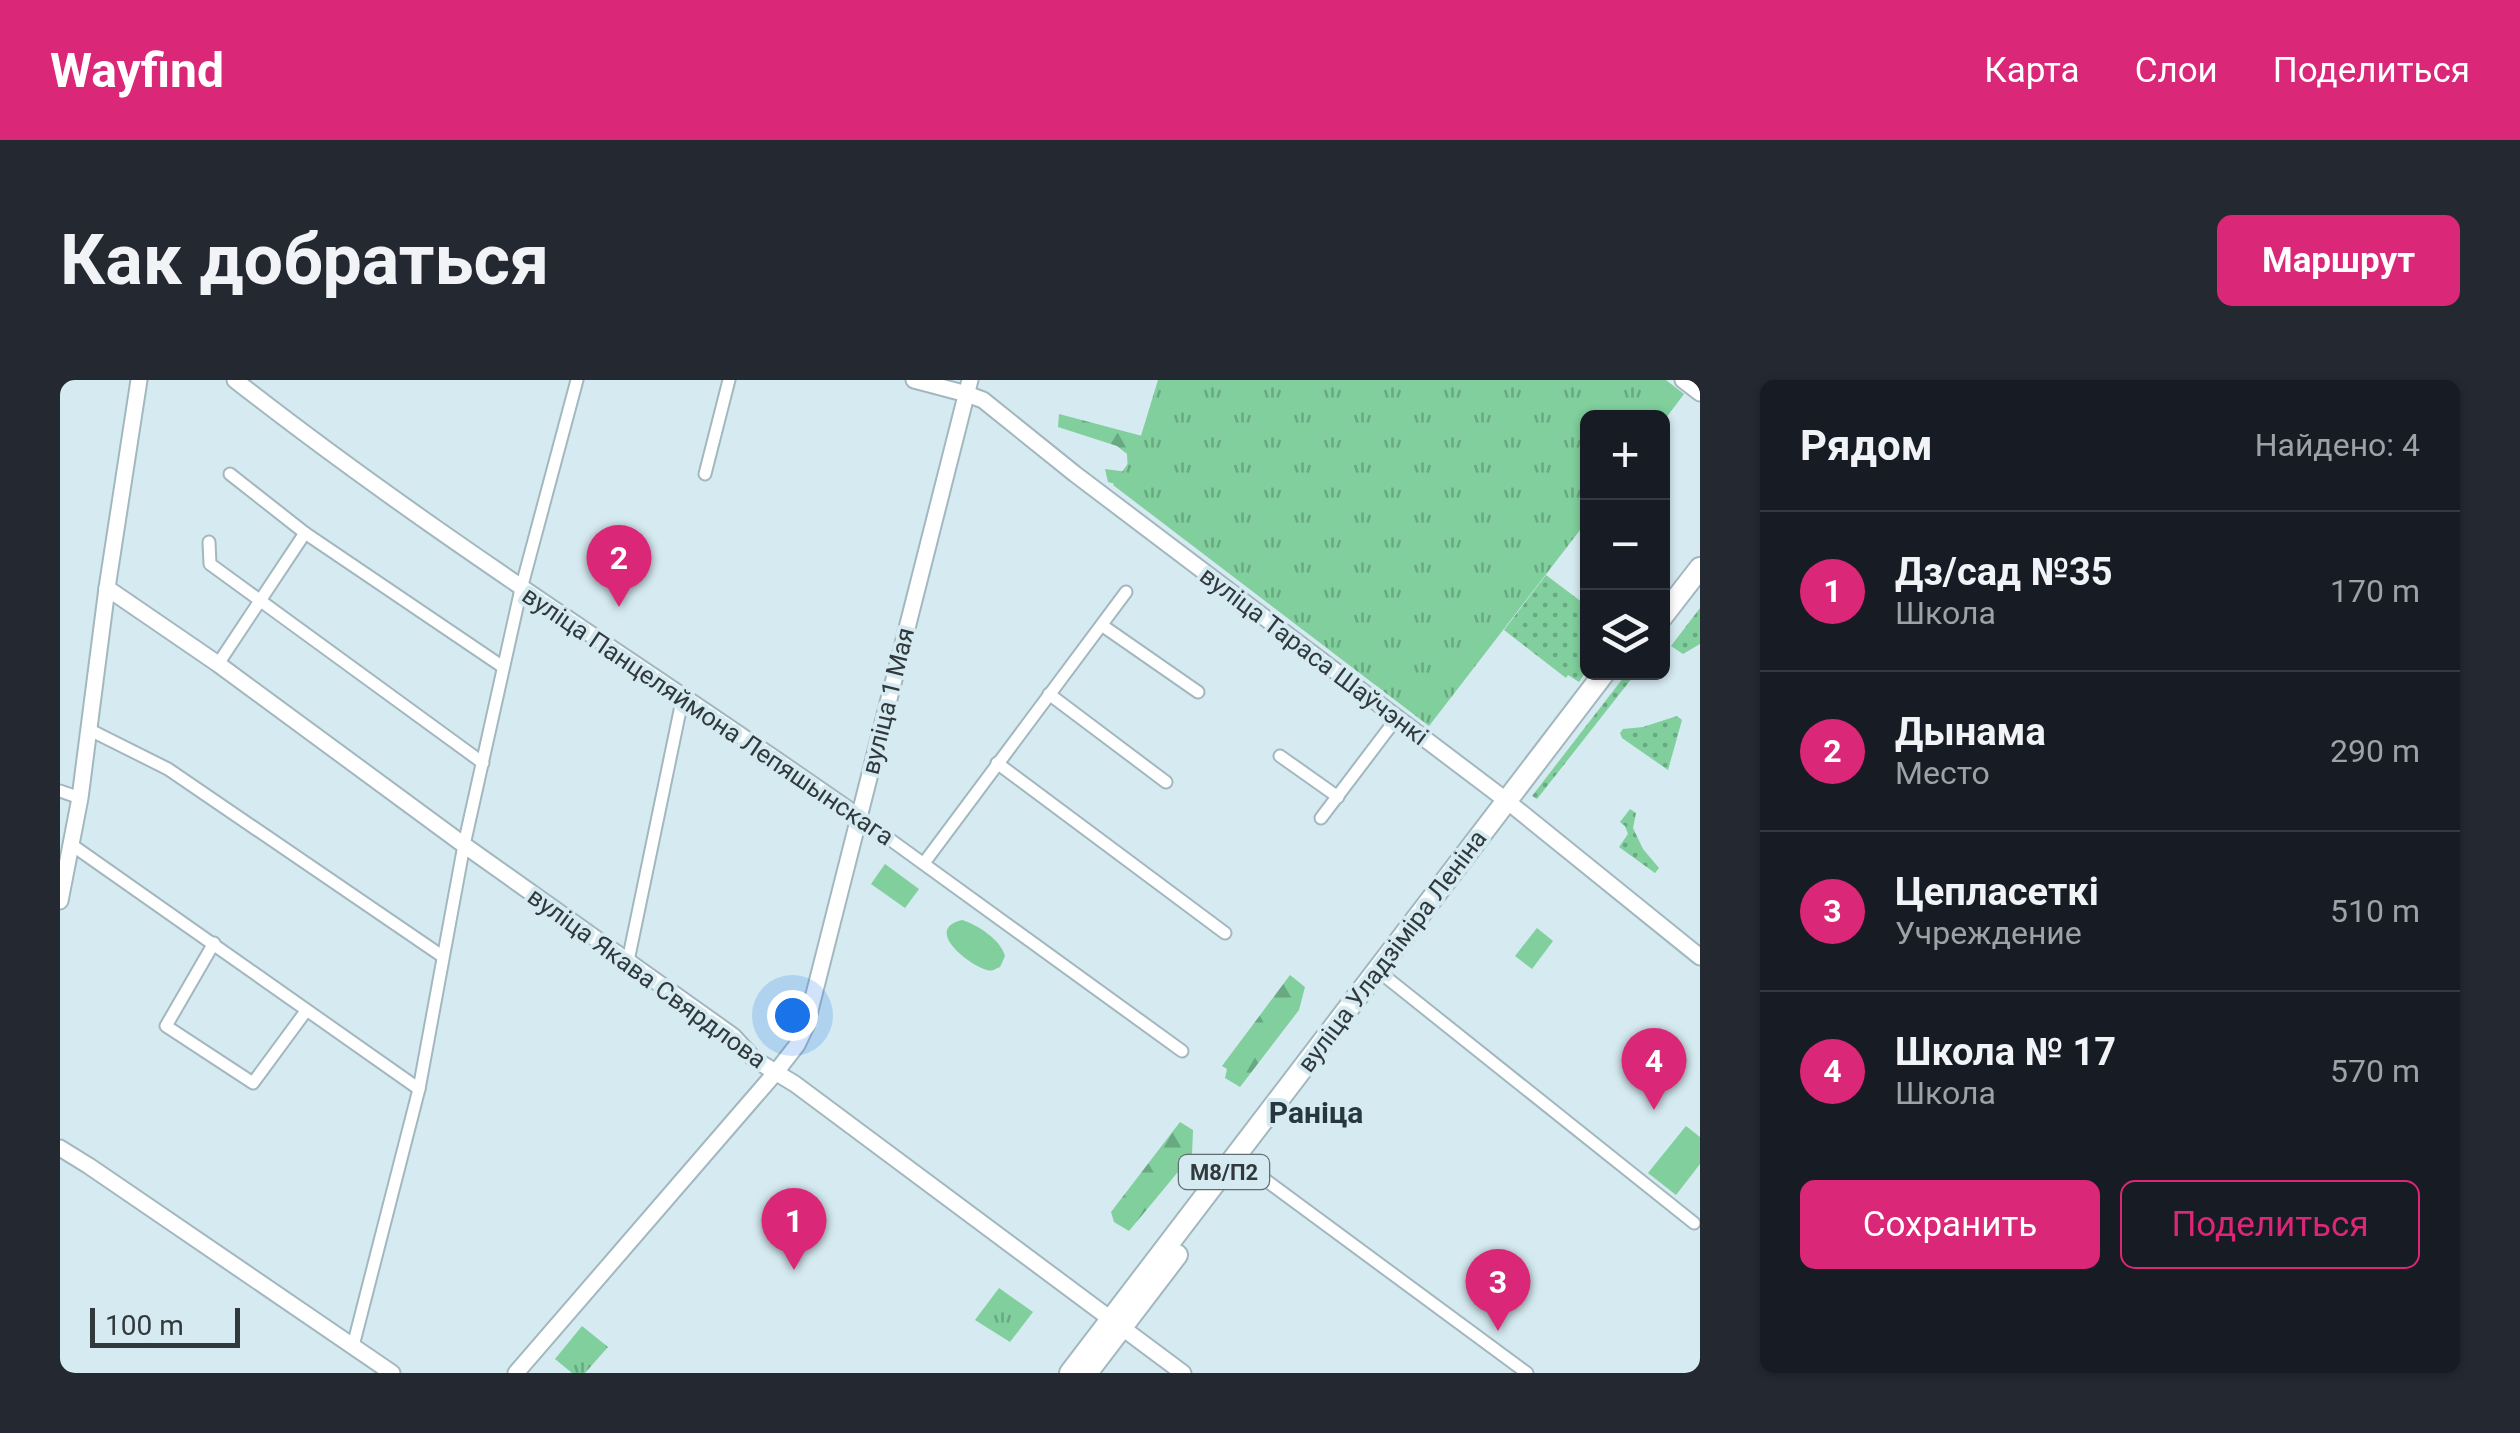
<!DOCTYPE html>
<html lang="ru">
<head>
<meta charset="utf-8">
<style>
	:root { --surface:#171b24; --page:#242831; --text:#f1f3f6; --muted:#9ea1a6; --line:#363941; --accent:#db2777 }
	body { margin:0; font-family:Roboto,sans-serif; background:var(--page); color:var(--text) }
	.controls { position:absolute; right:30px; top:30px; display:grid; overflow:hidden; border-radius:15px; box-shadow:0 2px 8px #0004 }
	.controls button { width:90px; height:90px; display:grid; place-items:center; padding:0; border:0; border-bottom:2px solid var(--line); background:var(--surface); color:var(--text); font:50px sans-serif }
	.scale { position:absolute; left:30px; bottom:25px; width:150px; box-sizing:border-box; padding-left:10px; border:5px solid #31393c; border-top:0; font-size:28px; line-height:35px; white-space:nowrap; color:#31393c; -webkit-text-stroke:8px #d5eaf1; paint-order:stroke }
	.you { position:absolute; left:732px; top:635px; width:35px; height:35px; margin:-25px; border:8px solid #fff; border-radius:50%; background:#1a73e8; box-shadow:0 0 0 15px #1a73e833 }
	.badge { display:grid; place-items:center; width:65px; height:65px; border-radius:50%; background:var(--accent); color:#fff; font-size:32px; font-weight:700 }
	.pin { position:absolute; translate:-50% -82px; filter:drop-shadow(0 2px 5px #0008) }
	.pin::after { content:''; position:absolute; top:52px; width:35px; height:30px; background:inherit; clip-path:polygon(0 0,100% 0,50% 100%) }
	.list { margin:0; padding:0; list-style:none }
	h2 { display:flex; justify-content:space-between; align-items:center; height:130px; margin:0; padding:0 40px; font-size:42px }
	h2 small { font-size:32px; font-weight:400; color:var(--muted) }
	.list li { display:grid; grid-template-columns:65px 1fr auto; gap:30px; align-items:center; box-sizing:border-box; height:160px; padding:0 40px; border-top:2px solid var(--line) }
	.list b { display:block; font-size:38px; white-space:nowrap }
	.list p { margin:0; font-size:32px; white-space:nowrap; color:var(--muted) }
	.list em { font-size:32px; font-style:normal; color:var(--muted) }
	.actions { display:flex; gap:20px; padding:30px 40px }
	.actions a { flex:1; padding:22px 0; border:2px solid var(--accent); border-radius:15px; text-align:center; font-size:35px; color:var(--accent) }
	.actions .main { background:var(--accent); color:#fff }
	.icon { flex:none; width:55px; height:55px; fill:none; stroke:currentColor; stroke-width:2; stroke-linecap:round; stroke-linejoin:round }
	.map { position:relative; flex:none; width:1640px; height:993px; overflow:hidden; border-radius:15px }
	header { display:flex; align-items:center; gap:60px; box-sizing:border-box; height:140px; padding:0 50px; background:var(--accent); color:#fff }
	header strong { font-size:48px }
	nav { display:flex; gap:55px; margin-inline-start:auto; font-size:35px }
	.intro { display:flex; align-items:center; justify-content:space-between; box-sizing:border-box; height:240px; padding:0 60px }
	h1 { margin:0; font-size:70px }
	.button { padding:25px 45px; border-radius:15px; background:var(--accent); color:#fff; font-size:35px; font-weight:700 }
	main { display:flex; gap:60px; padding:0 60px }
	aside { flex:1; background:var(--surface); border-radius:15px; box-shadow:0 2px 8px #0004 }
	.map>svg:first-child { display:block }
	.grass { fill:url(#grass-dots) }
	.forest { fill:url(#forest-firs) }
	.park { fill:url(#park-tufts) }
	.pitch { fill:#80cf9d }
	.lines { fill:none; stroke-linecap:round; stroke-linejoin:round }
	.minor-casing { stroke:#a3b7bf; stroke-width:15 }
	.tertiary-casing { stroke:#a3b7bf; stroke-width:19 }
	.primary-casing { stroke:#a3b7bf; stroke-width:24 }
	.minor { stroke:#fff; stroke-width:11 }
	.tertiary { stroke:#fff; stroke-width:15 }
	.primary { stroke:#fff; stroke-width:20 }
	.labels { text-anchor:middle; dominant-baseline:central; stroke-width:8; stroke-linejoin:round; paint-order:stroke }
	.shield { fill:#d5eaf1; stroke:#626e72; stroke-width:2.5 }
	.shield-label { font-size:22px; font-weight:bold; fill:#31393c }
	.street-label { font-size:25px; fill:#31393c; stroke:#d5eaf1 }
	.quarter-label { font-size:30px; font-weight:bold; fill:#26373d; stroke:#d5eaf1 }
</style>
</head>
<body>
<header>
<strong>Wayfind</strong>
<nav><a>Карта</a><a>Слои</a><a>Поделиться</a></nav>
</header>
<div class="intro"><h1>Как добраться</h1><a class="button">Маршрут</a></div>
<main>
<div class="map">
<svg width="1640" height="993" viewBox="0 0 1640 993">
	<defs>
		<pattern id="grass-dots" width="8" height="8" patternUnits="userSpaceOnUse" patternTransform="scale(2.5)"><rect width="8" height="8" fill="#80cf9d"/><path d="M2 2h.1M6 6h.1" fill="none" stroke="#69a981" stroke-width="1.8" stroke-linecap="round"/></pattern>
		<pattern id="forest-firs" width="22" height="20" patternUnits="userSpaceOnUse" patternTransform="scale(2.5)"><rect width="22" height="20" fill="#80cf9d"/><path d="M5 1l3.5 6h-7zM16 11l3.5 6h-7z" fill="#69a981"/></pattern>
		<pattern id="park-tufts" width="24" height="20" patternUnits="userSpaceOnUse" patternTransform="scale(2.5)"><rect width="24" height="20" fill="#80cf9d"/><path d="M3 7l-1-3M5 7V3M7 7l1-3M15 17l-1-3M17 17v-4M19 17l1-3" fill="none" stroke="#69a981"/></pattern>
	</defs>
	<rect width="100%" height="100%" fill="#d5eaf1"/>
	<g class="grass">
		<polygon points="1486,195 1527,226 1527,290 1519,302 1508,295 1506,298 1444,250"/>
		<polygon points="1640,228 1640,264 1623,274 1611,266"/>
		<polygon points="1567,293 1576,293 1477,419 1472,416"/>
		<polygon points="1617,336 1622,340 1608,390 1562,358 1560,353 1563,349 1583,347"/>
		<polygon points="1570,429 1576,433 1573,448 1583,469 1599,488 1595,493 1559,467 1568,454 1565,446 1560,442"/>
	</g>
	<g class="forest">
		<polygon points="999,34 1086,57 1063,106 1048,102 1045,89 1068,92 1067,74 1057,66 998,47"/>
		<polygon points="1230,595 1245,607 1239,630 1180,707 1165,698 1167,689 1162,686"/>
		<polygon points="1120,742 1133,750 1132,775 1069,851 1054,842 1051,832"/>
	</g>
	<g class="park">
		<polygon points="1098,0 1606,0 1624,14 1603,42 1602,38 1528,38 1527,141 1369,346 1053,105 1076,72"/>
		<polygon points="1477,548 1493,561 1472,589 1455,576"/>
		<polygon points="939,908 973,932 950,962 915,940"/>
		<polygon points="522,946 548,967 525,993 512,993 495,979"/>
	</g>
	<g class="pitch">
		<polygon points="825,484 859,509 845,528 811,504"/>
		<path d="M902 540C918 545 941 560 945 576L940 587C933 590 932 592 924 589 907 583 864 549 902 540Z"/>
		<polygon points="1626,746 1640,757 1640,784 1616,815 1588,793"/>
	</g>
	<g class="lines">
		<g class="minor-casing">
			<g id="minor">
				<polyline points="170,94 245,153 443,287"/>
				<polyline points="645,94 669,0"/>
				<polyline points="149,162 150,184 423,383"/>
				<polyline points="1043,246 1138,312"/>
				<polyline points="158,284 245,153"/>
				<polyline points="989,314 1106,402"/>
				<polyline points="28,349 108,389 382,576"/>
				<polyline points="1220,376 1278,417"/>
				<polyline points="937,383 1165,553"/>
				<polyline points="0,411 20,418"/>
				<polyline points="799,437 1122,671"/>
				<polyline points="1261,438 1336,339"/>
				<polyline points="12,465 359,709"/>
				<polyline points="864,483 1066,212"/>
				<polyline points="154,563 106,646 193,703 246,631"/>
				<polyline points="568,581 623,316"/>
				<polyline points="1317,590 1634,843"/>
				<polyline points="1185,785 1467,993"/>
				<polyline points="293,966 359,709 404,465 461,209 517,0"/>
			</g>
		</g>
		<g class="tertiary-casing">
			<g id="tertiary">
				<path d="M175 0C375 157 591 291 799 437"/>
				<polyline points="854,0 907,14 923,20 1015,94 1447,421 1640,577"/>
				<polyline points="1623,0 1640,13"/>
				<polyline points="47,208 158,284 404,465 673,656 694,679 735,704 1123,993"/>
				<polyline points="0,521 20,418 47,208 79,0"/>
				<polyline points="0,768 29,786 332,993"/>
				<polyline points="456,993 716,692 737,665 746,646 910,0"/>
			</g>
		</g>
		<g class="primary-casing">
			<g id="primary">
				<polyline points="1602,237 1640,188"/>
				<polyline points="1010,993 1545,292"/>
				<polyline points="1027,993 1117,875"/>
			</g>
		</g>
		<use href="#minor" class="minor"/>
		<use href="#tertiary" class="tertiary"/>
		<use href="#primary" class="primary"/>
	</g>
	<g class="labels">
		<rect class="shield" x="1119" y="775" width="90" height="34" rx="8"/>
		<g class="shield-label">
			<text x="1164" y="792">М8/П2</text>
		</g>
		<g class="street-label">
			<text transform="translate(1254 276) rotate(37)">вуліца Тараса Шаўчэнкі</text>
			<text transform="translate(828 321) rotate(-76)">вуліца 1 Мая</text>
			<text transform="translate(648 336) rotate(34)">вуліца Панцеляймона Лепяшынскага</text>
			<text transform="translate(1332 571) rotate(-53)">вуліца Уладзіміра Леніна</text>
			<text transform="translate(587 598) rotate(36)">вуліца Якава Свярдлова</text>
		</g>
		<g class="quarter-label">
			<text x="1256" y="732">Раніца</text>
		</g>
	</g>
</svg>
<div class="controls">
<button>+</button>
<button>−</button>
<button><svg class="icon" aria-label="layers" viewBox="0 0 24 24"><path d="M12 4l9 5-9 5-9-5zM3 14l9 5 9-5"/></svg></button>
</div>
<div class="scale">100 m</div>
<div class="you"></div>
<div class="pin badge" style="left:734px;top:890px">1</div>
<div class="pin badge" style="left:559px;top:227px">2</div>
<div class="pin badge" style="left:1438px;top:951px">3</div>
<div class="pin badge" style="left:1594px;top:730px">4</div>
</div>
<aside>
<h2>Рядом<small>Найдено: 4</small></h2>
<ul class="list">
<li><span class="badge">1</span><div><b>Дз/сад №35</b><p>Школа</p></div><em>170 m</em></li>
<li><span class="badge">2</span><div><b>Дынама</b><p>Место</p></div><em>290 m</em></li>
<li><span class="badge">3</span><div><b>Цепласеткі</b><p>Учреждение</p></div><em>510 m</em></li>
<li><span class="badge">4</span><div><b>Школа № 17</b><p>Школа</p></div><em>570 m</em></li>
</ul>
<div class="actions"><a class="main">Сохранить</a><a>Поделиться</a></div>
</aside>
</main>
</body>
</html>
